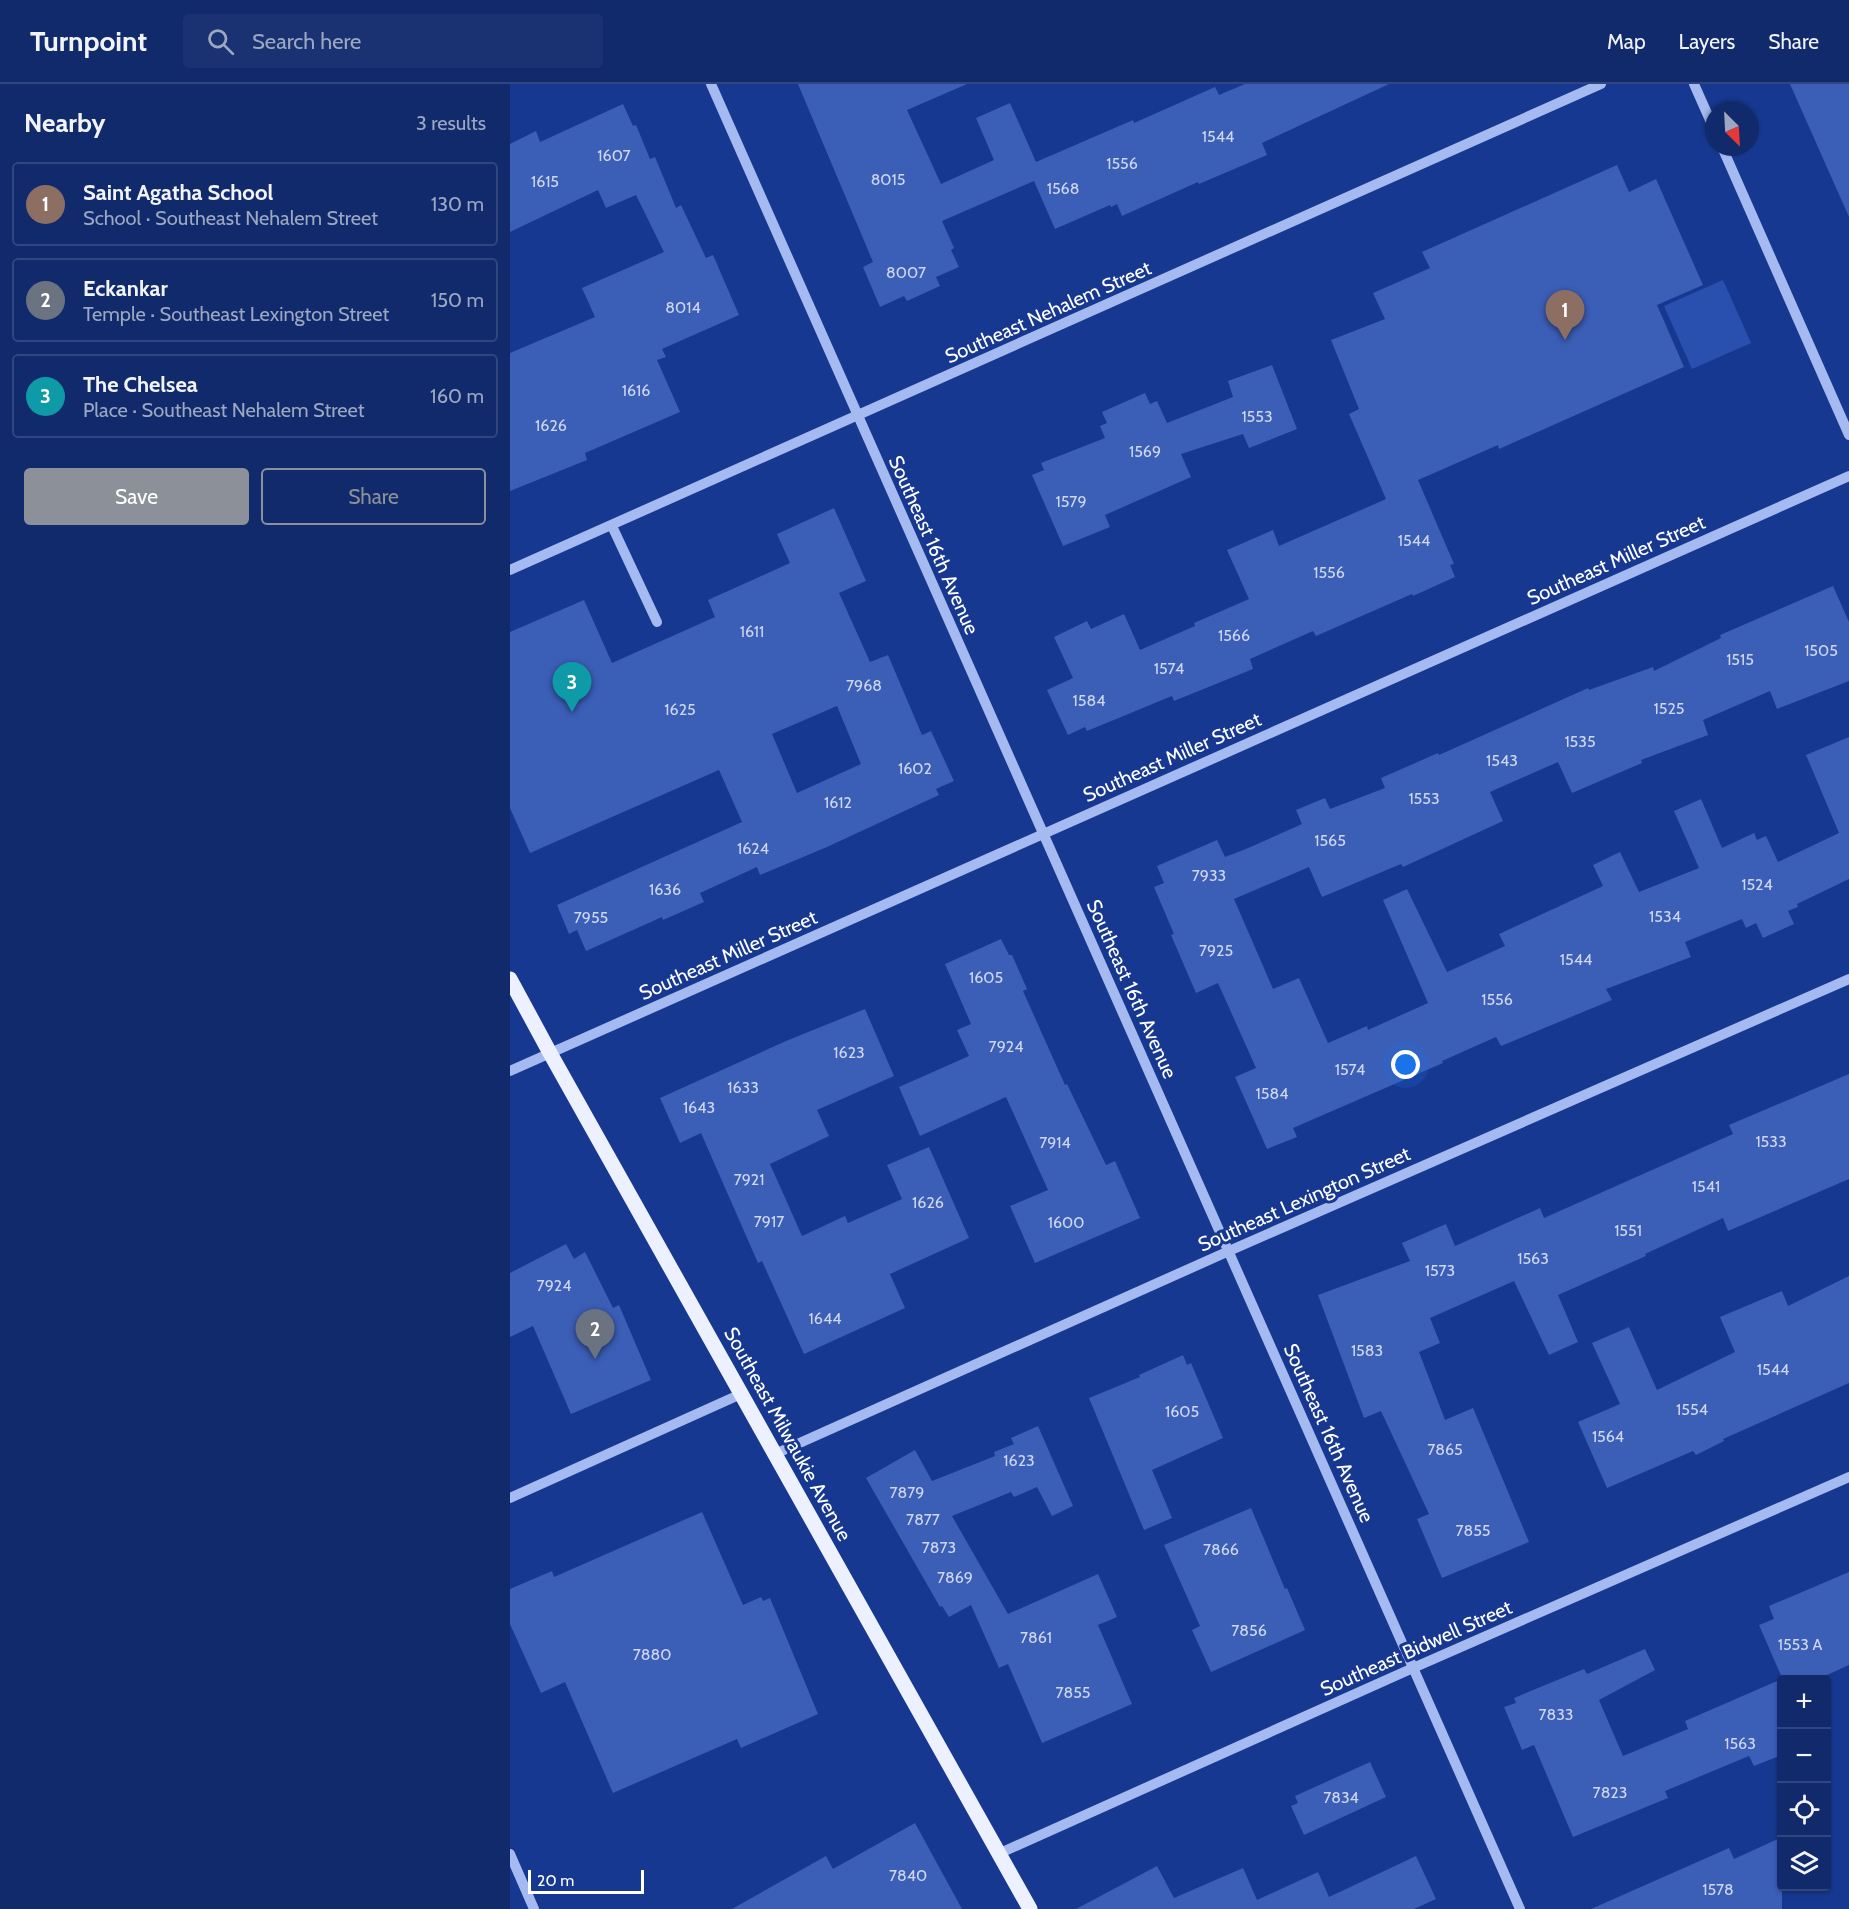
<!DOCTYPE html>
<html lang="en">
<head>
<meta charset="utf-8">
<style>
	:root { --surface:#112a6c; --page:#1a3272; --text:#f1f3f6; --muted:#9ca7c2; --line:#30467f; --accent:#8c9099 }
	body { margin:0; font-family:Cabin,sans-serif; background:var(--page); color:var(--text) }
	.controls { position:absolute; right:18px; bottom:18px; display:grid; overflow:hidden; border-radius:6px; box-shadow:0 2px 4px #0004 }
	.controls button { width:54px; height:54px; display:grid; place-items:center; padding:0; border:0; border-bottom:2px solid var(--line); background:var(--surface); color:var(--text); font:30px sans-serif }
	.compass { position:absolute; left:1195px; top:18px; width:54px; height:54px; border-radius:50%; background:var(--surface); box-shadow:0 2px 4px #0004; rotate:156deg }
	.scale { position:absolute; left:18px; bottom:15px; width:116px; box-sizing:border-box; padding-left:6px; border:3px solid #fff; border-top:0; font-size:16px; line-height:21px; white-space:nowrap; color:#fff; -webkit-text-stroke:4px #173890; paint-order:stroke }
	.you { position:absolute; left:896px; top:981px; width:21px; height:21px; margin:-15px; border:4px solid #fff; border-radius:50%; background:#1a73e8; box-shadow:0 0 0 9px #1a73e833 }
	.badge { display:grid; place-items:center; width:39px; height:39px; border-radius:50%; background:var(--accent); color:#fff; font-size:20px; font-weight:700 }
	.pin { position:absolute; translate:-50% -50px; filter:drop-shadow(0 2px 3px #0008) }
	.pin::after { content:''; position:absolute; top:32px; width:21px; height:18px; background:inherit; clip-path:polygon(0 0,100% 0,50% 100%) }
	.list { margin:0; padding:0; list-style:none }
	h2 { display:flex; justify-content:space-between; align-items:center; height:78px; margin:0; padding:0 24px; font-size:26px }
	h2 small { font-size:20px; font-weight:400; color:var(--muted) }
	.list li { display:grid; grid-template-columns:39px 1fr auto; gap:18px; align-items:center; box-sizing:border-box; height:84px; margin:0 12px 12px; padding:0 12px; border:2px solid var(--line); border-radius:6px }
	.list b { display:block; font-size:22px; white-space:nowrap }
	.list p { margin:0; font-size:20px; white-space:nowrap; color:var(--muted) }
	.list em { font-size:20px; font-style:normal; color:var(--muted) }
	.actions { display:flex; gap:12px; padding:18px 24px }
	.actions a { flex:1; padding:14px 0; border:2px solid var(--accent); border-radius:6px; text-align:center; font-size:21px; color:var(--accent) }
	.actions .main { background:var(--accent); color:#fff }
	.icon { flex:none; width:33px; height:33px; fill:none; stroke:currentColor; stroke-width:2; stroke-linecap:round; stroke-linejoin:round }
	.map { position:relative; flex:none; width:1339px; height:1825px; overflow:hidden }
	header { display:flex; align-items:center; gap:36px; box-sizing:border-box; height:84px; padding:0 30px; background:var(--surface); border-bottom:2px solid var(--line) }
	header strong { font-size:28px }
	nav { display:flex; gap:33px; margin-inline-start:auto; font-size:21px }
	.search { width:420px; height:54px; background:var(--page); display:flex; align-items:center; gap:15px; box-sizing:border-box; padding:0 21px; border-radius:6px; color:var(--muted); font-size:22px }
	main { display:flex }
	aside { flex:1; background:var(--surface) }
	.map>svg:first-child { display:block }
	.green { fill:#2950af }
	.building { fill:#3b5eb7; fill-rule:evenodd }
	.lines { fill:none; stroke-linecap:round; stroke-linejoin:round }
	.minor { stroke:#a4baf0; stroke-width:10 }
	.major { stroke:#edf1ff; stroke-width:15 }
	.labels { text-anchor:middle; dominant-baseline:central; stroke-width:6; stroke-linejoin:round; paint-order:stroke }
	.number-label { font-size:16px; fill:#ced7ed }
	.street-label { font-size:20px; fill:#fff; stroke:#173890 }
</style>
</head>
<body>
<header>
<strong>Turnpoint</strong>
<div class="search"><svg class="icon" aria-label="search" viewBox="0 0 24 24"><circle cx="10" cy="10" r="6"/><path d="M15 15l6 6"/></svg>Search here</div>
<nav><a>Map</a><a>Layers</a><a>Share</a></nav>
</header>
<main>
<aside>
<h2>Nearby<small>3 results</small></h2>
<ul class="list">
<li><span class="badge" style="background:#8d6e63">1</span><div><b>Saint Agatha School</b><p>School · Southeast Nehalem Street</p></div><em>130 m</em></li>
<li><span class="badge" style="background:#6b7280">2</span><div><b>Eckankar</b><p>Temple · Southeast Lexington Street</p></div><em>150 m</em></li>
<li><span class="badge" style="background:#0f9aa8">3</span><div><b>The Chelsea</b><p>Place · Southeast Nehalem Street</p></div><em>160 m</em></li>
</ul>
<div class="actions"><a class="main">Save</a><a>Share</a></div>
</aside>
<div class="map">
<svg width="1339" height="1825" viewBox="0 0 1339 1825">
	<rect width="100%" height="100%" fill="#173890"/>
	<polygon class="green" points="1213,196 1241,259 1182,285 1154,222"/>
	<g class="building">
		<polygon points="288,0 457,0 397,26 431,100 484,76 466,34 500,19 526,78 623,36 624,39 705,3 709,11 735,0 879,0 752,59 757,71 689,100 688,98 612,132 607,120 601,123 600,121 545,145 524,97 432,137 444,164 441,166 449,183 426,193 430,202 397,217 394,212 370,223 353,183 363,178"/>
		<polygon points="1280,0 1339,0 1339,133"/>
		<polygon points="113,20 123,42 126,41 140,75 145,73 166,124 171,121 196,174 203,171 229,231 152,265 156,273 147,276 170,328 75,369 77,376 0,407 0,269 85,233 72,204 154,168 126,111 96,124 88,106 0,148 0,60 26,47 30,58"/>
		<polygon points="1107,81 1119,108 1146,95 1193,201 1147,221 1174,283 989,365 988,361 908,396 944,480 940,481 945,493 903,512 902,510 806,552 803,547 740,575 743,585 664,617 662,612 577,647 575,643 558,651 537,606 563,594 544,553 577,537 581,545 614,530 630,566 685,542 684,539 739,515 717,466 763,446 769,462 876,415 839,330 849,325 821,256 875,235 863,209 920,184 912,168"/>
		<polygon points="762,281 787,345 739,364 733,350 671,370 681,393 595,431 600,443 553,462 522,391 534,386 531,379 595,354 590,342 597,339 592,328 635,309 640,320 647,317 657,339 723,313 718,297"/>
		<path d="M324 424 356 497 329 509 360 578 378 571 412 651 421 647 444 697 426 705 429 711 317 763 250 791 247 783 190 809 194 818 153 836 152 833 76 867 67 846 59 850 47 821 232 738 209 686 20 769 0 724V548L74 516 102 579 205 533 198 516 280 479 267 450ZM327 622 351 680 287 709 262 650Z"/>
		<polygon points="1323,502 1339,538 1339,597 1267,625 1260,607 1193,636 1198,651 1131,676 1132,679 1062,709 1048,678 980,708 993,737 893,783 891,780 812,813 799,783 724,815 763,905 789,894 818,959 857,942 858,946 918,919 873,816 897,805 937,888 995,862 989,850 1093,802 1083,781 1110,768 1129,808 1189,784 1164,727 1191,715 1212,764 1244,749 1247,756 1256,752 1268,778 1329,749 1296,671 1339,653 1339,795 1287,820 1288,823 1278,827 1284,840 1253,854 1246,839 1236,844 1232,835 1175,858 1181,873 1096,905 1102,916 991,962 986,953 932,977 933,979 783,1044 787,1053 757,1065 725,993 746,984 708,899 686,909 661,851 664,850 644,803 654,799 647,782 707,756 715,773 736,765 792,740 786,726 815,714 820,725 875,704 871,694 928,669 929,671 1078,604 1079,606 1143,583 1144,587 1211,554 1210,551"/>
		<polygon points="491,855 499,871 502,871 517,905 513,907 555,1001 557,1000 596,1081 605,1077 630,1134 525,1179 500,1122 538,1106 496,1013 410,1052 389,1003 459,972 447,946 461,940 435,880"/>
		<polygon points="355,925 384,992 307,1026 319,1052 260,1080 292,1152 335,1132 338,1139 392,1115 377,1081 419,1063 459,1154 380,1190 395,1224 294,1270 252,1177 248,1179 191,1049 170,1059 150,1014 276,957"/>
		<polygon points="1339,990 1339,1095 1218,1147 1213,1134 1135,1170 1136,1172 1048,1211 1068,1258 1039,1271 1004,1197 920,1234 930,1259 909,1268 935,1336 963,1324 1019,1458 932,1494 907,1435 919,1430 871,1327 854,1334 808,1211 900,1177 892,1159 936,1140 945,1162 1030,1124 1034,1134 1223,1050 1219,1041"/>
		<polygon points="56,1160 64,1175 75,1168 103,1224 109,1221 141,1296 61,1330 23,1242 0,1253 0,1189"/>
		<polygon points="1339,1192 1339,1299 1213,1355 1214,1357 1186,1371 1183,1367 1097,1404 1068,1338 1110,1320 1082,1259 1119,1243 1147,1306 1225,1268 1210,1233 1272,1207 1278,1222"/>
		<polygon points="673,1271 677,1281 681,1279 713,1354 642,1386 662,1434 634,1446 579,1314 630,1293 629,1291"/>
		<polygon points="528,1342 563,1422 542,1432 527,1403 504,1413 501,1408 442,1432 498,1530 588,1490 607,1533 588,1541 622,1620 532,1659 498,1580 489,1584 461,1521 439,1533 432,1522 430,1523 356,1394 405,1366 422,1397 485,1372 484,1368 504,1360 501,1354"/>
		<polygon points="741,1424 775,1505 777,1504 795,1546 701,1588 682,1546 690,1542 654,1461"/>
		<polygon points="192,1428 233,1521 251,1513 253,1517 260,1514 308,1630 231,1664 227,1655 103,1709 55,1598 31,1609 0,1540 0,1505 42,1487 44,1493"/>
		<polygon points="1339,1488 1339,1581 1306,1596 1273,1596 1249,1541 1264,1535 1259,1522"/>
		<polygon points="1135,1565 1145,1586 1089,1616 1113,1672 1178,1645 1175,1637 1272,1595 1272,1671 1244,1682 1239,1672 1155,1707 1158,1714 1063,1753 1024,1661 1012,1666 994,1623 1006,1619 1004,1614 1074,1585 1077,1590"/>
		<polygon points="860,1678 876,1713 794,1751 781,1722 788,1719 785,1712"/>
		<polygon points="405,1739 452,1825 222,1825 316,1772 323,1785"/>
		<polygon points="1272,1753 1272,1825 1081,1825 1219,1764 1224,1775"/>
		<polygon points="906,1772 926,1815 904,1825 566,1825 647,1782 664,1814 733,1784 747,1816 808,1788 819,1813"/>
	</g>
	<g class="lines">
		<g class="minor">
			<polyline points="201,0 1010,1825"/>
			<polyline points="1184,0 1204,45"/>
			<polyline points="1212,63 1339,351"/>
			<polyline points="102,442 147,538"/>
			<polyline points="0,486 1091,0"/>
			<polyline points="0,987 1339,392"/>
			<polyline points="265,1370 719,1167 1339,895"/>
			<polyline points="0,1414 231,1310"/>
			<polyline points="0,1770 24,1825"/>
			<polyline points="488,1770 903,1584 1339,1393"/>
		</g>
		<polyline class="major" points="0,895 40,969 520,1825"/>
	</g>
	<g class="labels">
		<g class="number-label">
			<text x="708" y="52">1544</text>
			<text x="104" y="71">1607</text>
			<text x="612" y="79">1556</text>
			<text x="378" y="95">8015</text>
			<text x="35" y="97">1615</text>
			<text x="553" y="104">1568</text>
			<text x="396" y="188">8007</text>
			<text x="173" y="223">8014</text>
			<text x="126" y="306">1616</text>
			<text x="747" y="332">1553</text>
			<text x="41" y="341">1626</text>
			<text x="635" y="367">1569</text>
			<text x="561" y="417">1579</text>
			<text x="904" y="456">1544</text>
			<text x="819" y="488">1556</text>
			<text x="242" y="547">1611</text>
			<text x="724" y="551">1566</text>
			<text x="1311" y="566">1505</text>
			<text x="1230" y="575">1515</text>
			<text x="659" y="584">1574</text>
			<text x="354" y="601">7968</text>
			<text x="579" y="616">1584</text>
			<text x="1159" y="624">1525</text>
			<text x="170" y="625">1625</text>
			<text x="1070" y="657">1535</text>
			<text x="992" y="676">1543</text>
			<text x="405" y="684">1602</text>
			<text x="914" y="714">1553</text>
			<text x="328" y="718">1612</text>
			<text x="820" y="756">1565</text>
			<text x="243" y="764">1624</text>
			<text x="699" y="791">7933</text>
			<text x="1247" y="800">1524</text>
			<text x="155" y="805">1636</text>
			<text x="1155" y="832">1534</text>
			<text x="81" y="833">7955</text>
			<text x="706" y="866">7925</text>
			<text x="1066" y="875">1544</text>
			<text x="476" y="893">1605</text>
			<text x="987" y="915">1556</text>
			<text x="496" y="962">7924</text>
			<text x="339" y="968">1623</text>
			<text x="840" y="985">1574</text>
			<text x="233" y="1003">1633</text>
			<text x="762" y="1009">1584</text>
			<text x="189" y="1023">1643</text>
			<text x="1261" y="1057">1533</text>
			<text x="545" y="1058">7914</text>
			<text x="239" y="1095">7921</text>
			<text x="1196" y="1102">1541</text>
			<text x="418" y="1118">1626</text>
			<text x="259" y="1137">7917</text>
			<text x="556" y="1138">1600</text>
			<text x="1118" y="1146">1551</text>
			<text x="1023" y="1174">1563</text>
			<text x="930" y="1186">1573</text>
			<text x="44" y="1201">7924</text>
			<text x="315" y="1234">1644</text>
			<text x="857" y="1266">1583</text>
			<text x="1263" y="1285">1544</text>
			<text x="1182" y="1325">1554</text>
			<text x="672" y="1327">1605</text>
			<text x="1098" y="1352">1564</text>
			<text x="935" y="1365">7865</text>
			<text x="509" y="1376">1623</text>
			<text x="397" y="1408">7879</text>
			<text x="413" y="1435">7877</text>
			<text x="963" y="1446">7855</text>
			<text x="429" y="1463">7873</text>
			<text x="711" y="1465">7866</text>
			<text x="445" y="1493">7869</text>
			<text x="739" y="1546">7856</text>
			<text x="526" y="1553">7861</text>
			<text x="1290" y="1560">1553 A</text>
			<text x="142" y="1570">7880</text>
			<text x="563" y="1608">7855</text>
			<text x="1046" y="1630">7833</text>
			<text x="1230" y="1659">1563</text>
			<text x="1100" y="1708">7823</text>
			<text x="831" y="1713">7834</text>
			<text x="398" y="1791">7840</text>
			<text x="1208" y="1805">1578</text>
		</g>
		<g class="street-label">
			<text transform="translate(538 228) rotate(-24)">Southeast Nehalem Street</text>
			<text transform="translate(424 461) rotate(66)">Southeast 16th Avenue</text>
			<text transform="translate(1106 476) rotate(-24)">Southeast Miller Street</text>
			<text transform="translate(662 673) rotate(-24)">Southeast Miller Street</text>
			<text transform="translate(218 871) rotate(-24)">Southeast Miller Street</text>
			<text transform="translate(622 905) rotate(66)">Southeast 16th Avenue</text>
			<text transform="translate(794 1115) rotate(-24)">Southeast Lexington Street</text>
			<text transform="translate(819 1349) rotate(66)">Southeast 16th Avenue</text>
			<text transform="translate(278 1350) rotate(61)">Southeast Milwaukie Avenue</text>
			<text transform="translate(906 1564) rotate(-24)">Southeast Bidwell Street</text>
		</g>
	</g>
</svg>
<div class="controls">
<button>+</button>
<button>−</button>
<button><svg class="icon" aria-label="locate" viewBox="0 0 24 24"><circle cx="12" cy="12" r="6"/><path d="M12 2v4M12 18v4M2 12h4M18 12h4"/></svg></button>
<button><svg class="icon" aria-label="layers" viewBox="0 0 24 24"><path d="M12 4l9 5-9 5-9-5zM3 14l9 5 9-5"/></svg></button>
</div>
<svg class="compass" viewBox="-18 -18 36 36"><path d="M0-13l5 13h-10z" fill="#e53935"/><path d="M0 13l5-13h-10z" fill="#9ca7c2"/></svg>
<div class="scale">20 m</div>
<div class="you"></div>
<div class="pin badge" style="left:1055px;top:256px;background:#8d6e63">1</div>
<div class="pin badge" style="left:85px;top:1275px;background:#6b7280">2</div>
<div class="pin badge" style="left:62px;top:628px;background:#0f9aa8">3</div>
</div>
</main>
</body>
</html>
